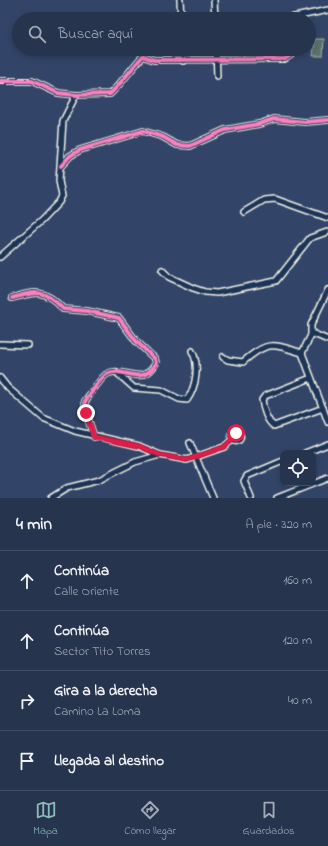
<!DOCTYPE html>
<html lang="es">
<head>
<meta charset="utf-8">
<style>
	:root { --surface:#26344e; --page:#2e3c55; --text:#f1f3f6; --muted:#a4aab6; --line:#424f66; --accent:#8bbbb9 }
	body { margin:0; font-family:"Indie Flower",sans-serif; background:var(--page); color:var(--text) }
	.controls { position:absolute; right:12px; bottom:12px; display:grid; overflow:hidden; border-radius:8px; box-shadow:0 2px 6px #0003 }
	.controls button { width:36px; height:36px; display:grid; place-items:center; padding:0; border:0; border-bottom:1px solid var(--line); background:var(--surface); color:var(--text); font:20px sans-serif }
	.stop { position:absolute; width:12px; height:12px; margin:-9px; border:3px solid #e11d48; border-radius:50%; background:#fff }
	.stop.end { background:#e11d48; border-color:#fff; box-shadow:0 1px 4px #0008 }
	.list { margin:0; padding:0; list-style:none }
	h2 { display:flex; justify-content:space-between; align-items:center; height:52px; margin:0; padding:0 16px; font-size:17px }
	h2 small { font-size:13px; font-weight:400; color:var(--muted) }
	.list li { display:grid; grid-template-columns:26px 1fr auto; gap:12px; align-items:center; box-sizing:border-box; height:60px; padding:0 16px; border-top:1px solid var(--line) }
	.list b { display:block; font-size:15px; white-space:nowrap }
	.list p { margin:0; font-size:13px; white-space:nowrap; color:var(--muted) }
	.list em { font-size:13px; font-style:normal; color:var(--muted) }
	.icon { flex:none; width:22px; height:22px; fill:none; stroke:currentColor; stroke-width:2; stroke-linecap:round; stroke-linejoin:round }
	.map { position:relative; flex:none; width:328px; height:498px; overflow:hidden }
	.search { position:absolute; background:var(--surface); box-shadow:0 2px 6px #0003; left:12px; right:12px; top:12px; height:44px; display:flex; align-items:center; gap:10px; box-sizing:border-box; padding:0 14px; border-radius:22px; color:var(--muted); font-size:15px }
	.sheet { height:292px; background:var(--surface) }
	nav { display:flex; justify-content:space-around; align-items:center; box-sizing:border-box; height:56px; border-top:1px solid var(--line); background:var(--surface); font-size:11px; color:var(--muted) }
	nav a { display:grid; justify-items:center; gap:2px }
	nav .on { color:var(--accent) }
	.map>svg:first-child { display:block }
	.green { fill:#5a6f6a; stroke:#a7b0a9 }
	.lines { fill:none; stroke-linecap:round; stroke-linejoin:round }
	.minor-casing { stroke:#f4f1e8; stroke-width:8 }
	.minor { stroke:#1d3557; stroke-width:5 }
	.cycleway-casing { stroke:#1d3557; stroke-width:6 }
	.cycleway { stroke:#ff80c0; stroke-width:4 }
	.route { stroke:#e11d48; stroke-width:5 }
</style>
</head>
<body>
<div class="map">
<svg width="328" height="498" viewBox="0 0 328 498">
	<rect width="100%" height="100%" fill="#324568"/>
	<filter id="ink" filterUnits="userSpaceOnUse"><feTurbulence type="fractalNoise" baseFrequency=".025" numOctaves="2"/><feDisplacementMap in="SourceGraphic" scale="8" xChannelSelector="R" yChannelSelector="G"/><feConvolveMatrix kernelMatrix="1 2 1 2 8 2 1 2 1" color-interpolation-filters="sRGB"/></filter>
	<g filter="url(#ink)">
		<polygon class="green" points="315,39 324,39 323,56 313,56"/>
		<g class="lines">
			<g class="minor-casing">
				<g id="minor">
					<polyline points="180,0 181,19"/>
					<polyline points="214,0 215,19"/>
					<polyline points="285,19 328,10"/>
					<polyline points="182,49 183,61"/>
					<polyline points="216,49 217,76"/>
					<path d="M0 81H32L58 93 76 95 110 94C122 83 131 69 143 56L154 60 285 59 291 55"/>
					<polyline points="61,166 70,156 80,150 143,131 163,137 177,145 190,146 225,130 259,124 274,119 305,122 328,120"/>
					<polyline points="244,212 264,200 275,199 328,218"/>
					<polyline points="0,257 42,220 59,202 62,196 59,181 63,121 76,95"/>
					<polyline points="162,270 169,277 193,288 205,292 217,293 276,281 310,238 327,232"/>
					<path d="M12 298C36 291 45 289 63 309L87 311 119 318 136 341 155 359 156 363C141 389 124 365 107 374 101 377 90 395 85 401L86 413 94 437"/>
					<polyline points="311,335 311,325 328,290"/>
					<polyline points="328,340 314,334 311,335 302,353 328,422"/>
					<polyline points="0,344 28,345"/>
					<path d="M223 357 228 360 243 362C268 340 273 344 302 353"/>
					<path d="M116 372 134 388 161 390 179 399 187 400C196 387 200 365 192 351"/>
					<polyline points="0,378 8,388 43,418 75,431 139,446 160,455"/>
					<path d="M311 378 265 396 262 400C263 408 267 422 274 426L323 408"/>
					<circle cx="236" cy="437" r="4.5"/>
					<polyline points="190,443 213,498"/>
					<polyline points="305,453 328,444"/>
					<polyline points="51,498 67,488 99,480 135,462 160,455 187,460 224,447 232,440"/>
					<polyline points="251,498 244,481 247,476 283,461"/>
					<polyline points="277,498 328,478"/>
				</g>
			</g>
			<use href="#minor" class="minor"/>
			<g class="cycleway-casing">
				<g id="cycleway">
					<path d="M0 81H32L58 93 76 95 110 94C122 83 131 69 143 56L154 60 285 59 291 55"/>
					<polyline points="61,166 70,156 80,150 143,131 163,137 177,145 190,146 225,130 259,124 274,119 305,122 328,120"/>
					<path d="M12 298C36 291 45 289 63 309L87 311 119 318 136 341 155 359 156 363C141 389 124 365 107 374 101 377 90 395 85 401L86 413 94 437"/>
				</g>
			</g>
			<use href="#cycleway" class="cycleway"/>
		</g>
	</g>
	<g class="lines" filter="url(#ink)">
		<polyline class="route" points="86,413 94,437 139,446 160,455 187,460 224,447 232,440 231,436 236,433"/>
	</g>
</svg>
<div class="controls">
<button><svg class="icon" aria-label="locate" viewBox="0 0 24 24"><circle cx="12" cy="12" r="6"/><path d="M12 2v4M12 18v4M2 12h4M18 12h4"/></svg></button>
</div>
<div class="stop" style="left:236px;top:433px"></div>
<div class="stop end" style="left:86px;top:413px"></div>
<div class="search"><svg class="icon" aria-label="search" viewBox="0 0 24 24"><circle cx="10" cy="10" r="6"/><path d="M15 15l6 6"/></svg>Buscar aquí</div>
</div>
<section class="sheet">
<h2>4 min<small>A pie · 320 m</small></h2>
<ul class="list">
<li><svg class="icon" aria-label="ahead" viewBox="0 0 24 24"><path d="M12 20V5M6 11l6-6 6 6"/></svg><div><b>Continúa</b><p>Calle Oriente</p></div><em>160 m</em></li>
<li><svg class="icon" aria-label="ahead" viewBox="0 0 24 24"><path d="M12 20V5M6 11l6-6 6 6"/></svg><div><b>Continúa</b><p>Sector Tito Torres</p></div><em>120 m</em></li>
<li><svg class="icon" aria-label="right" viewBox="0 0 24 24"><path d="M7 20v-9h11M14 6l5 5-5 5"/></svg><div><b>Gira a la derecha</b><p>Camino La Loma</p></div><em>40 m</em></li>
<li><svg class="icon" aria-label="arrive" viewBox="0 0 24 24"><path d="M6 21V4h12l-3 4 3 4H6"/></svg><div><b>Llegada al destino</b></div></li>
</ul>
</section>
<nav>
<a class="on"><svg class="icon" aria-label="map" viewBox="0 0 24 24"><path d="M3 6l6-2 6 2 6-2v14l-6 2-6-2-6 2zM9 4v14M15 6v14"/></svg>Mapa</a>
<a><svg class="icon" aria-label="directions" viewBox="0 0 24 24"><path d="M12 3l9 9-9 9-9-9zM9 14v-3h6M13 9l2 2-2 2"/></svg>Cómo llegar</a>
<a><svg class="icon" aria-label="saved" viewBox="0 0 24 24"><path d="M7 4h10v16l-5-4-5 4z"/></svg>Guardados</a>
</nav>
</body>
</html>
